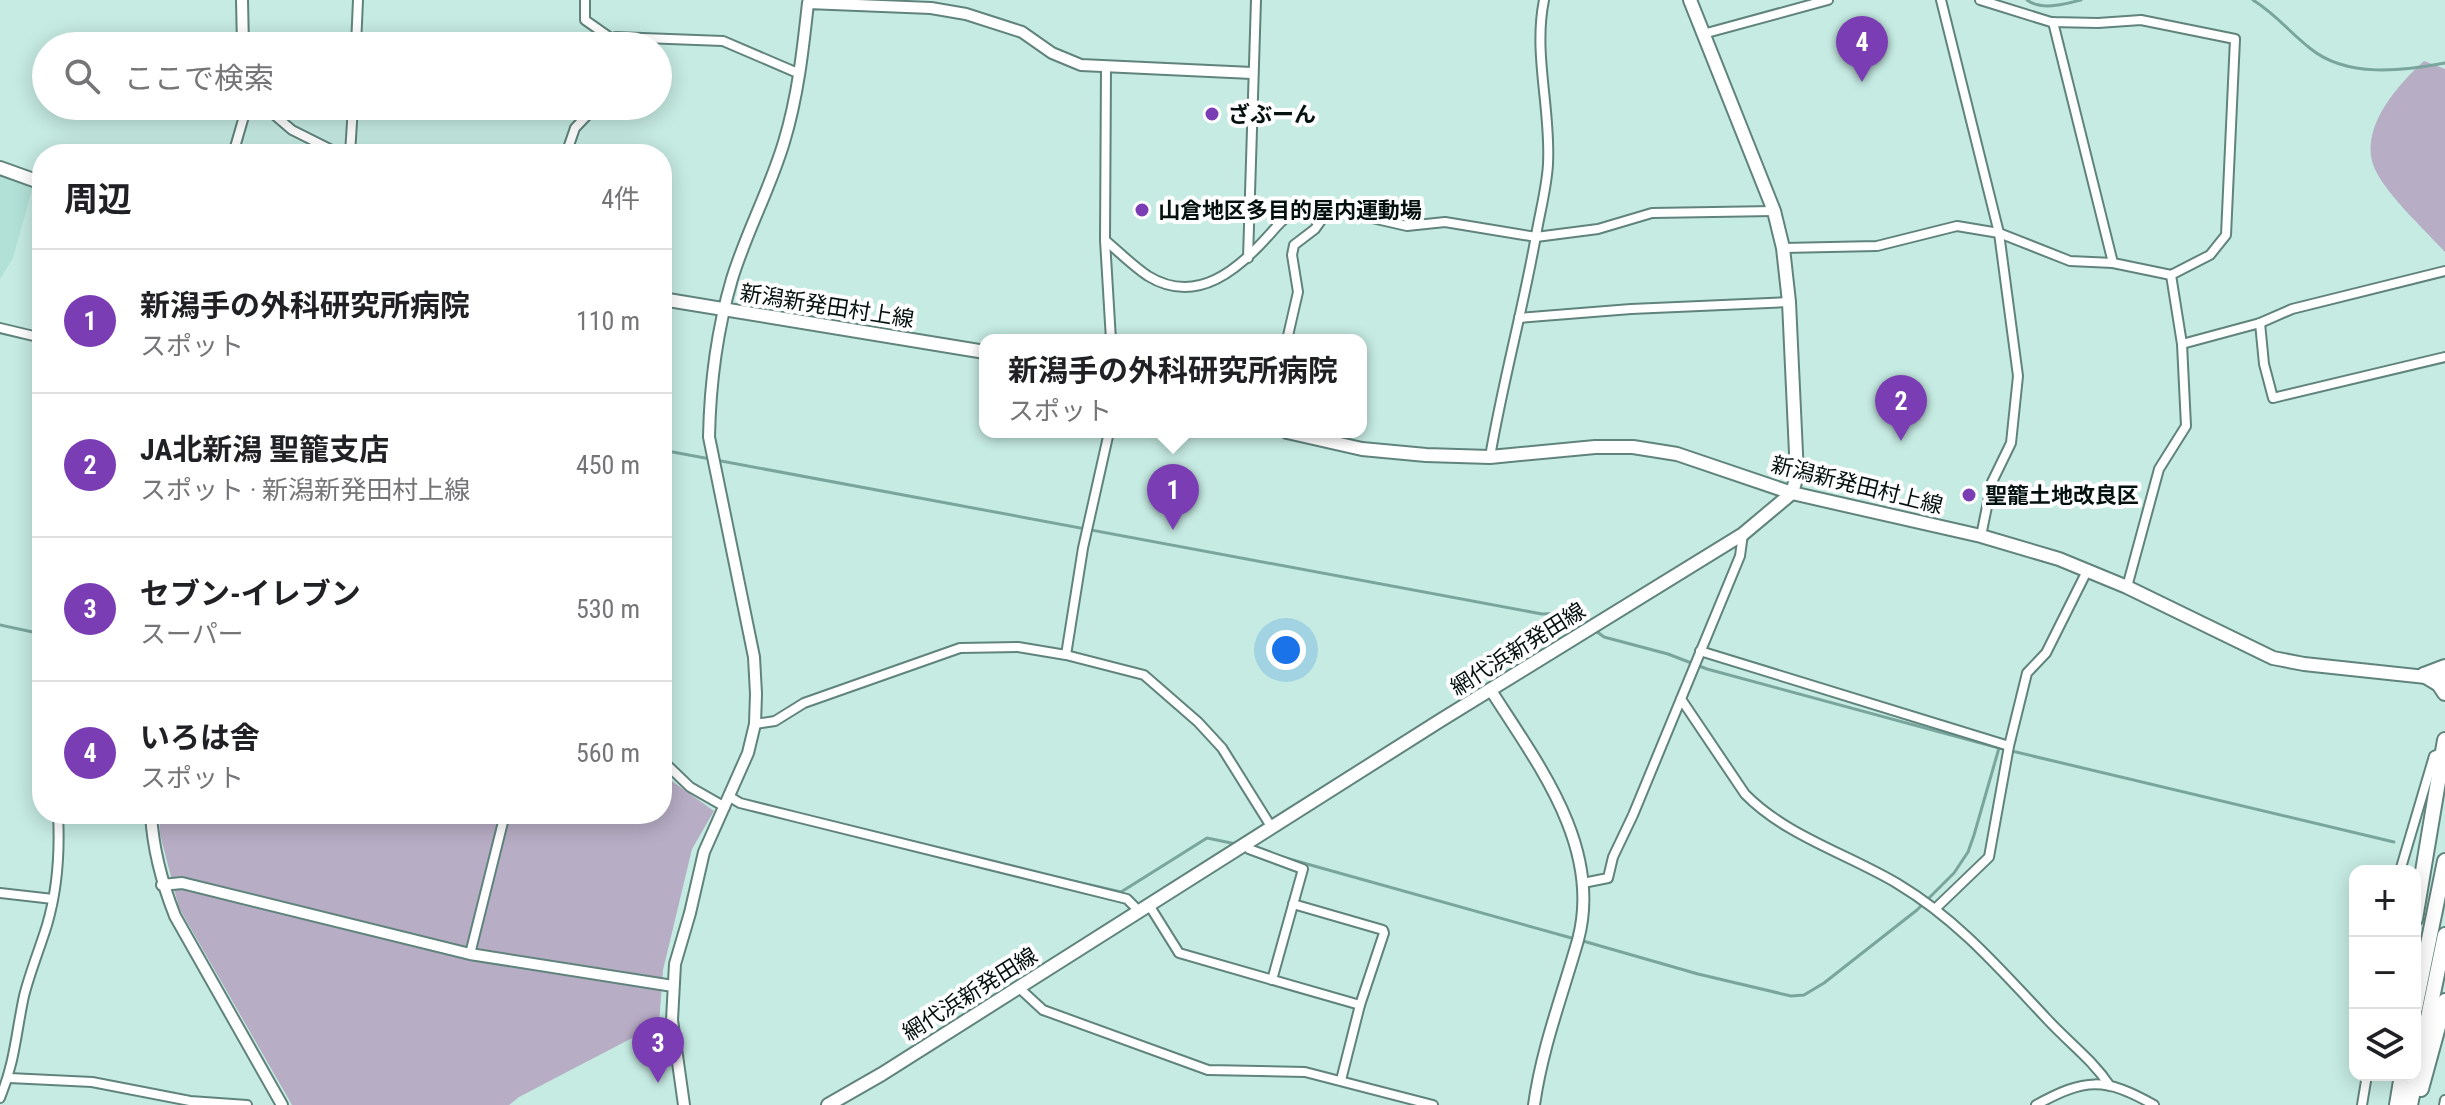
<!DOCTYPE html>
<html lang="ja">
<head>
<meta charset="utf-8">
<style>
	:root { --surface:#fff; --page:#f6f6f6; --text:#202124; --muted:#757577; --line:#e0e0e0; --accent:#7a3db3 }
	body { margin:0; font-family:"Roboto Condensed","Noto Sans JP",sans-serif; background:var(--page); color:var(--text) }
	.controls { position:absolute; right:24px; bottom:24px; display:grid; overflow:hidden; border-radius:16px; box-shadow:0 4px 20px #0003 }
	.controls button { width:72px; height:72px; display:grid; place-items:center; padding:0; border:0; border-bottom:2px solid var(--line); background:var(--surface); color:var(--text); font:40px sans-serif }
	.you { position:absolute; left:1286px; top:650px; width:28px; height:28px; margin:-20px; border:6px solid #fff; border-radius:50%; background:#1a73e8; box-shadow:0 0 0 12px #1a73e833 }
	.badge { display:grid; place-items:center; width:52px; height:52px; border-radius:50%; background:var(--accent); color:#fff; font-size:26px; font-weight:700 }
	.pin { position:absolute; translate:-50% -66px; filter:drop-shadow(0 2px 4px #0008) }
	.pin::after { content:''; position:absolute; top:42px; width:28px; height:24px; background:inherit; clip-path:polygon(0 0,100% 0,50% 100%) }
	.popup { position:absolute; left:979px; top:334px; width:388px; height:104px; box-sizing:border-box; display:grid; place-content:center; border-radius:16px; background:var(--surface); filter:drop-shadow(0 2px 6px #0005); font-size:26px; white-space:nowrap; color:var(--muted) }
	.popup b { font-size:30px; color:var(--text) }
	.popup::after { content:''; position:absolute; left:50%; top:100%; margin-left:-16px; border:16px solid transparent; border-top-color:var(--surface) }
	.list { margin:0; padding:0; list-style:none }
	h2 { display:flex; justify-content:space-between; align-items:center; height:104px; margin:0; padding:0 32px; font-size:34px }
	h2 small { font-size:26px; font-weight:400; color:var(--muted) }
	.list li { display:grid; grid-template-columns:52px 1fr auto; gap:24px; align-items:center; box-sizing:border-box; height:144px; padding:0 32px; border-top:2px solid var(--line) }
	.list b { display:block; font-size:30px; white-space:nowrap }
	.list p { margin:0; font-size:26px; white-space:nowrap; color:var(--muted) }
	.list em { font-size:26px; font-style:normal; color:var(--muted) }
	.icon { flex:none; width:44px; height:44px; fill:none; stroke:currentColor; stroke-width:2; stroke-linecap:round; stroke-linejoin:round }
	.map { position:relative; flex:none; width:2445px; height:1105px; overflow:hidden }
	.search { position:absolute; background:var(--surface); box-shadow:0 4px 20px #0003; left:32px; top:32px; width:640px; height:88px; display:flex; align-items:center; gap:20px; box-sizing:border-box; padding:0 28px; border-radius:44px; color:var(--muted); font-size:30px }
	.panel { position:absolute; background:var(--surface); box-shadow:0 4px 20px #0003; left:32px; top:144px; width:640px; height:680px; border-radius:32px }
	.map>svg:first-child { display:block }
	.built { fill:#b2e1d7 }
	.green { fill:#b7adc5 }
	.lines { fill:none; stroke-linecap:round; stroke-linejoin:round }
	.stream { stroke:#79a59c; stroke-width:3 }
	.minor-casing { stroke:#60837c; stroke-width:12 }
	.tertiary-casing { stroke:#60837c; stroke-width:14 }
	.secondary-casing { stroke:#60837c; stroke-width:16 }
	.primary-casing { stroke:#60837c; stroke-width:16 }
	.trunk-casing { stroke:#60837c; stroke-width:18 }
	.minor { stroke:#fff; stroke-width:8 }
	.tertiary { stroke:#fff; stroke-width:10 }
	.secondary { stroke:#fff; stroke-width:12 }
	.primary { stroke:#fff; stroke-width:12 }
	.trunk { stroke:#fff; stroke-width:14 }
	.poi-dot { fill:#7a3db3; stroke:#fff; stroke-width:3 }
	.labels { text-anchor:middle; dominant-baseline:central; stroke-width:8; stroke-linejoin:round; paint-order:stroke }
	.poi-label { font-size:22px; font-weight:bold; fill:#04110e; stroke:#fff; text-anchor:start }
	.street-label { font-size:22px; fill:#04110e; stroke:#fff }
</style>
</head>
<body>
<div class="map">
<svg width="2445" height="1105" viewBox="0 0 2445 1105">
	<rect width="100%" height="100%" fill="#c5ebe2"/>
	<polygon class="built" points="0,174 33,186 13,258 0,279"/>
	<g class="green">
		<path d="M2424 61 2445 69V252C2426 231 2378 187 2372 161 2363 123 2399 84 2424 61Z"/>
		<polygon points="662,774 714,811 692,849 663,970 659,1024 519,1097 509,1105 292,1105 179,908 160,834 159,814 662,814"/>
	</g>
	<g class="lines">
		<g class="stream">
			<path d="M2027 0C2042 11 2065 4 2081 0"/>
			<path d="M2253 0C2277 15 2289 32 2311 49 2347 78 2403 71 2445 63"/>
			<polyline points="662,450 1542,614 1570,613 1587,624"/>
			<polyline points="0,625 42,634"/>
			<polyline points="1596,631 1604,637 1668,654 1707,669 1999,748 2394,842"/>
			<polyline points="1282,857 1575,939"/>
			<polyline points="1042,874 1121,892 1207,838 1236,844"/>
			<polyline points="1583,941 1698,974 1791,996 1804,995 1824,983 1917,910 1954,873 1968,852 1974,835 1999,748"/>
		</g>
		<g class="minor-casing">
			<g id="minor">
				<polyline points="585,0 585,20 615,41"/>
				<polyline points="1941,0 1999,233 2018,376 2011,443 1992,482 1981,536"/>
				<polyline points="2053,22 2113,263"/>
				<polyline points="1703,34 1828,0"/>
				<polyline points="615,41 616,37 723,41 800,74"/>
				<polyline points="356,46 358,0"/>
				<polyline points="1106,66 1105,240 1111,340"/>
				<polyline points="264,106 292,130 340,154"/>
				<polyline points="233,154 247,106"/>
				<polyline points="350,154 353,106"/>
				<polyline points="566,154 575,128 596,106"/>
				<path d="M1105 240C1119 252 1133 266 1148 276 1197 306 1239 269 1270 234 1282 220 1296 205 1315 205L1407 226 1445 222 1536 237 1598 229 1652 213 1774 211"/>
				<polyline points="1783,248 1877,246 1957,226 1999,233 2070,261 2113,263 2171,275 2210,255 2226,235 2235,39 2141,20 2098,23 2051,22 1980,0"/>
				<polyline points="1248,258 1256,0"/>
				<polyline points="1519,318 1631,309 1789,302"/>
				<polyline points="2260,323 2264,364 2273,398 2445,357"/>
				<polyline points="0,328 42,338"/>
				<polyline points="1287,340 1298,292 1292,255 1294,245 1315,229 1329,209"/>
				<polyline points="2182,344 2260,323 2292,309 2445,271"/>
				<path d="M1490 457C1503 380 1524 306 1537 230 1541 208 1547 185 1548 164 1551 109 1533 54 1544 0"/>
				<polyline points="2127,587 2159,469 2186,426 2182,344 2171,275"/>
				<polyline points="1700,651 2009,746"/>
				<polyline points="1066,655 1083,548 1109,432"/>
				<path d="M1681 699 1745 794C1786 836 1848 854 1898 884 1958 920 1999 968 2047 1019 2068 1042 2092 1059 2110 1086"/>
				<polyline points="755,724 775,721 804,703 960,648 1018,647 1066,655 1144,675 1198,722 1222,748 1272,828"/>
				<polyline points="662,760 690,787 725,807"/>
				<polyline points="730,797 740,803 796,817 1127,899 1139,911"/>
				<polyline points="1245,844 1249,849 1303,869 1272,980"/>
				<polyline points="2400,871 2434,756 2441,753"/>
				<polyline points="1583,883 1608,878 1613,857 1633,815 1740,556 1743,534"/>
				<polyline points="0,893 53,899"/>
				<polyline points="1293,904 1383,930 1384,933 1360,1005"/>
				<polyline points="1149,905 1179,953 1360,1005 1341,1080"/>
				<polyline points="1936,908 1989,857 2009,746 2027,673 2046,653 2087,571"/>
				<polyline points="470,954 505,814"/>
				<polyline points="1018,987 1043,1010 1208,1070 1305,1072 1433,1105"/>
				<polyline points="9,1078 92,1082 190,1101 247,1105"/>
				<path d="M0 1098C15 1062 16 1033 24 996 30 972 40 948 47 925 58 888 60 852 58 814"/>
				<path d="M2036 1105C2085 1078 2105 1077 2154 1105"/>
				<polyline points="2362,1105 2367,1075"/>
				<polyline points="2444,1105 2445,1100"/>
			</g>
		</g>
		<g class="tertiary-casing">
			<g id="tertiary">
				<polyline points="242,0 243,46"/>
				<path d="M1490 689C1537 763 1603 847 1578 940 1562 996 1542 1048 1534 1105"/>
				<path d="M151 814C153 850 162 883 175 916L282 1105"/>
				<polyline points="162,885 182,883 470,954 673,986"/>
				<path d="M684 1105 672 1020 675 964 690 913 704 852 748 753 755 724 756 694 754 657 709 437C710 385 717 330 732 279 746 233 770 189 784 142 798 96 803 49 808 3L931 8 966 14 1022 32 1052 53 1081 65 1252 73"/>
			</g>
		</g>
		<g class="secondary-casing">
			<polyline id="secondary" points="828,1105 882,1074 1441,720 1743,534 1792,493 1797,475 1789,302 1783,248 1774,211 1690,0"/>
		</g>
		<g class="primary-casing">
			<g id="primary">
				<polyline points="0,168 42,183"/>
				<polyline points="662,299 985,352"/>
				<polyline points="1287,432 1362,449 1426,455 1490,457 1595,447 1633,447 1677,454 1792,493 1981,536 2059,559 2127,587 2273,658 2304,664 2445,679"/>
			</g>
		</g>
		<g class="trunk-casing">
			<g id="trunk">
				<polyline points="2424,675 2439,684 2445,693"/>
				<polyline points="2424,675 2445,667"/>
				<polyline points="2415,919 2445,740"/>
				<polyline points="2415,1008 2445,861"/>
				<polyline points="2421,1089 2445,1001"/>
				<polyline points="2397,1105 2402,1075"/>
				<polyline points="2410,1105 2445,935"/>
			</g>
		</g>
		<use href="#minor" class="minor"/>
		<use href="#tertiary" class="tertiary"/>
		<use href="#secondary" class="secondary"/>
		<use href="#primary" class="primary"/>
		<use href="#trunk" class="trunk"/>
	</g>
	<g class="poi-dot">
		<circle cx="1212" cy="114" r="8"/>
		<circle cx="1142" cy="210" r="8"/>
		<circle cx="1969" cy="495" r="8"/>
	</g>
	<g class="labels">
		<g class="poi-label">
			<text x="1228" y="114">ざぶーん</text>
			<text x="1158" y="210">山倉地区多目的屋内運動場</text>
			<text x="1985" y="495">聖籠土地改良区</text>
		</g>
		<g class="street-label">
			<text transform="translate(827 306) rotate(9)">新潟新発田村上線</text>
			<text transform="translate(1857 485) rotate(14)">新潟新発田村上線</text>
			<text transform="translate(1518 649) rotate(-32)">網代浜新発田線</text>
			<text transform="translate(970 994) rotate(-32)">網代浜新発田線</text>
		</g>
	</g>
</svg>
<div class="controls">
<button>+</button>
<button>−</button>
<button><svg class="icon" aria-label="layers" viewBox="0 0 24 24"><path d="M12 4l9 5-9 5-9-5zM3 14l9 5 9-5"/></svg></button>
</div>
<div class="you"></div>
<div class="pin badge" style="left:1173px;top:530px">1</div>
<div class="popup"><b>新潟手の外科研究所病院</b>スポット</div>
<div class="pin badge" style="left:1901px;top:441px">2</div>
<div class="pin badge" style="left:658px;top:1083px">3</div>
<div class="pin badge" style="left:1862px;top:82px">4</div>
<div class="search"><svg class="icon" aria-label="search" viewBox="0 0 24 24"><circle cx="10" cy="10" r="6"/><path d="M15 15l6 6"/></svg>ここで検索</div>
<section class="panel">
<h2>周辺<small>4件</small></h2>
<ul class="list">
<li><span class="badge">1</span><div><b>新潟手の外科研究所病院</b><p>スポット</p></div><em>110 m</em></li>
<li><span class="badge">2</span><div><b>JA北新潟 聖籠支店</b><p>スポット · 新潟新発田村上線</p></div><em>450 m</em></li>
<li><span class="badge">3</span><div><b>セブン-イレブン</b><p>スーパー</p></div><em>530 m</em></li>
<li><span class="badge">4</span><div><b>いろは舎</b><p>スポット</p></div><em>560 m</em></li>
</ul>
</section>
</div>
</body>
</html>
